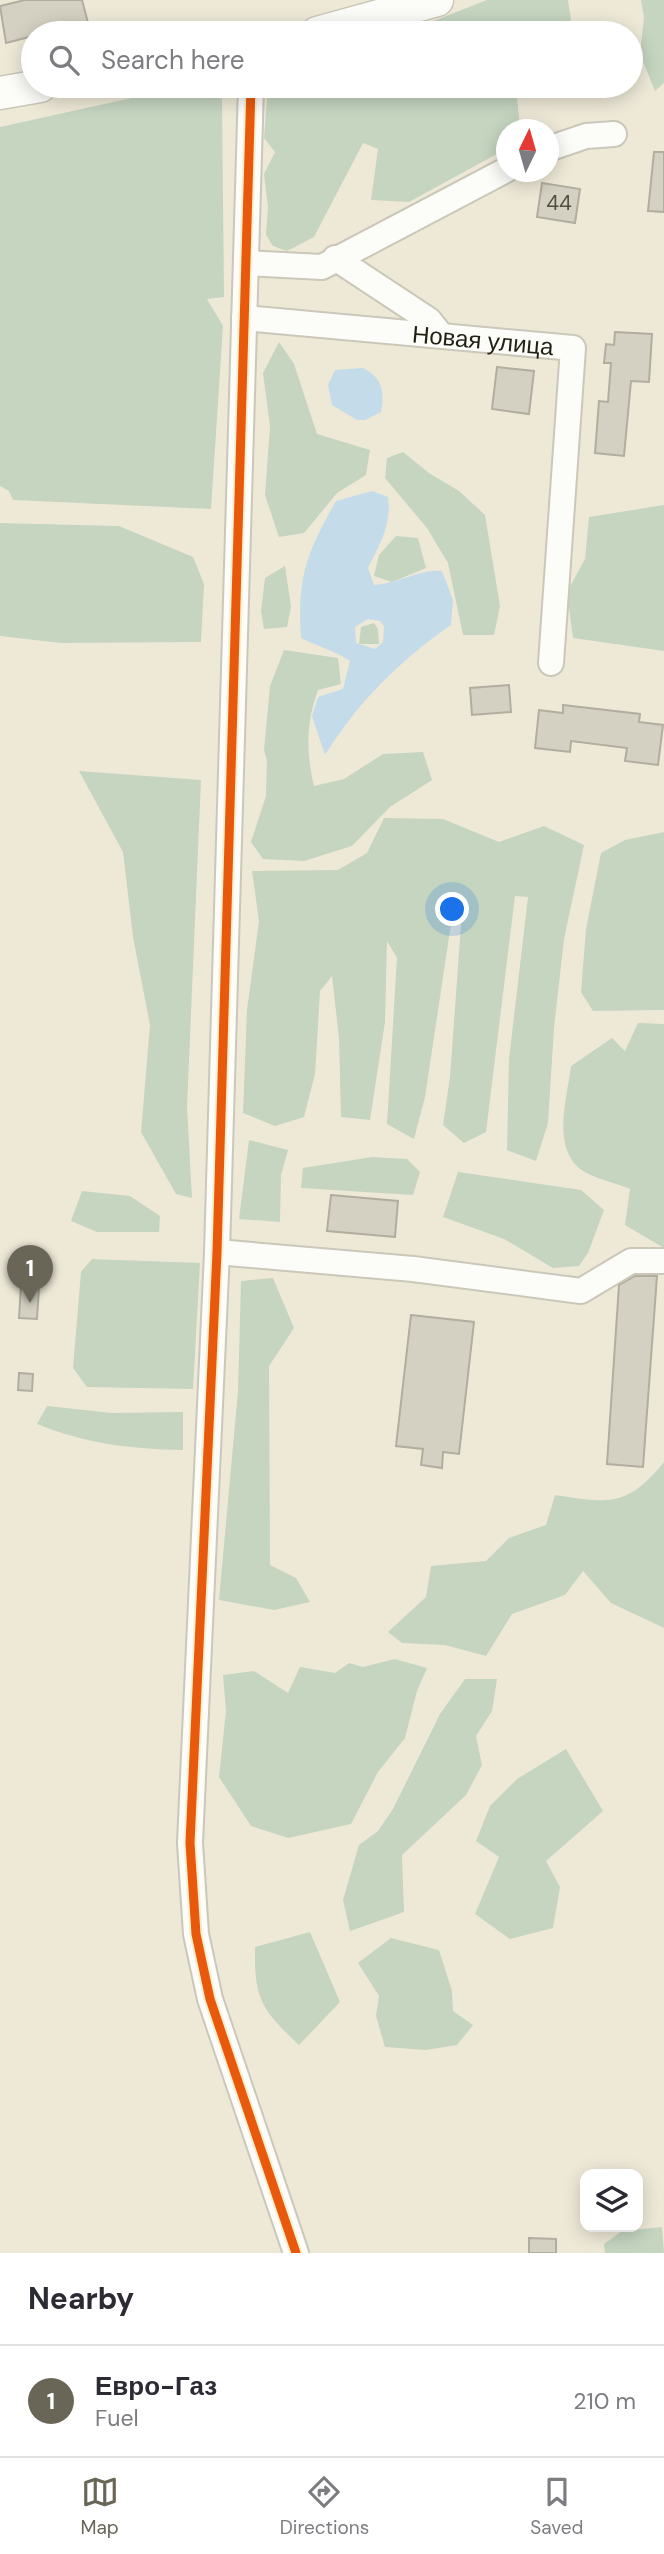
<!DOCTYPE html>
<html lang="en">
<head>
<meta charset="utf-8">
<style>
	:root { --surface:#fff; --page:#f2f2f3; --text:#2b2b33; --muted:#7c7c81; --line:#e1e1e2; --accent:#696658 }
	body { margin:0; font-family:"DM Sans",sans-serif; background:var(--page); color:var(--text) }
	.controls { position:absolute; right:21px; bottom:21px; display:grid; overflow:hidden; border-radius:14px; box-shadow:0 4px 18px #0003 }
	.controls button { width:63px; height:63px; display:grid; place-items:center; padding:0; border:0; border-bottom:2px solid var(--line); background:var(--surface); color:var(--text); font:35px sans-serif }
	.compass { position:absolute; left:496px; top:119px; width:63px; height:63px; border-radius:50%; background:var(--surface); box-shadow:0 4px 18px #0003; rotate:5deg }
	.you { position:absolute; left:453px; top:910px; width:24px; height:24px; margin:-18px; border:5px solid #fff; border-radius:50%; background:#1a73e8; box-shadow:0 0 0 10px #1a73e833 }
	.badge { display:grid; place-items:center; width:46px; height:46px; border-radius:50%; background:var(--accent); color:#fff; font-size:23px; font-weight:700 }
	.pin { position:absolute; translate:-50% -58px; filter:drop-shadow(0 2px 4px #0008) }
	.pin::after { content:''; position:absolute; top:37px; width:24px; height:21px; background:inherit; clip-path:polygon(0 0,100% 0,50% 100%) }
	.list { margin:0; padding:0; list-style:none }
	h2 { display:flex; justify-content:space-between; align-items:center; height:91px; margin:0; padding:0 28px; font-size:30px }
	h2 small { font-size:23px; font-weight:400; color:var(--muted) }
	.list li { display:grid; grid-template-columns:46px 1fr auto; gap:21px; align-items:center; box-sizing:border-box; height:112px; padding:0 28px; border-top:2px solid var(--line) }
	.list b { display:block; font-size:26px; white-space:nowrap }
	.list p { margin:0; font-size:23px; white-space:nowrap; color:var(--muted) }
	.list em { font-size:23px; font-style:normal; color:var(--muted) }
	.icon { flex:none; width:38px; height:38px; fill:none; stroke:currentColor; stroke-width:2; stroke-linecap:round; stroke-linejoin:round }
	.map { position:relative; flex:none; width:664px; height:2253px; overflow:hidden }
	.search { position:absolute; background:var(--surface); box-shadow:0 4px 18px #0003; left:21px; right:21px; top:21px; height:77px; display:flex; align-items:center; gap:18px; box-sizing:border-box; padding:0 24px; border-radius:38px; color:var(--muted); font-size:26px }
	.sheet { height:203px; background:var(--surface) }
	nav { display:flex; justify-content:space-around; align-items:center; box-sizing:border-box; height:98px; border-top:2px solid var(--line); background:var(--surface); font-size:19px; color:var(--muted) }
	nav a { display:grid; justify-items:center; gap:4px }
	nav .on { color:var(--accent) }
	.map>svg:first-child { display:block }
	.green { fill:#c5d5c0 }
	.water { fill:#c4dbea; fill-rule:evenodd }
	.building { fill:#d4d0c2; stroke:#b1ad9f; stroke-width:2 }
	.lines { fill:none; stroke-linecap:round; stroke-linejoin:round }
	.minor-casing { stroke:#cbc7b9; stroke-width:28 }
	.major-casing { stroke:#cbc7b9; stroke-width:35 }
	.minor { stroke:#fcfcf9; stroke-width:24 }
	.major { stroke:#fcfcf9; stroke-width:32 }
	.cycleway-casing { stroke:#f7efce; stroke-width:13 }
	.cycleway { stroke:#e8590c; stroke-width:9 }
	.labels { text-anchor:middle; dominant-baseline:central; stroke-width:5; stroke-linejoin:round; paint-order:stroke }
	.number-label { font-size:21px; fill:#504c40 }
	.street-label { font-size:24px; fill:#221f13; stroke:#f7efce }
</style>
</head>
<body>
<div class="map">
<svg width="664" height="2253" viewBox="0 0 664 2253">
	<rect width="100%" height="100%" fill="#eee9d7"/>
	<g class="green">
		<polygon points="487,0 568,0 571,20 555,33 403,33"/>
		<polygon points="641,0 664,0 664,83 655,91 640,54 644,17"/>
		<polygon points="186,86 222,96 224,297 207,299 223,326 211,509 13,500 9,491 0,486 0,127"/>
		<polygon points="272,86 516,86 520,129 506,130 506,149 409,202 371,200 378,149 363,143 314,237 287,251 273,246 266,235 268,207 264,174 275,152 264,138 267,99"/>
		<polygon points="279,342 294,364 317,434 370,450 366,475 337,493 304,533 279,537 265,495 270,426 263,373"/>
		<polygon points="403,452 429,473 459,491 485,515 500,606 494,635 463,635 448,563 427,528 385,478 387,458"/>
		<polygon points="664,505 664,651 573,638 567,592 585,559 589,517"/>
		<polygon points="0,523 119,526 193,557 204,584 201,642 61,643 0,636"/>
		<polygon points="396,536 418,538 426,568 392,582 374,576 379,555"/>
		<polygon points="285,566 291,607 287,627 264,629 261,611 265,578"/>
		<polygon points="374,623 378,629 379,644 359,644 361,627"/>
		<path d="M284 650 338 658 341 684 318 690C306 723 306 752 314 786L344 779 383 754 423 752 432 780 390 807 352 846 304 861 263 859 251 842 266 796 267 761 264 750 270 686Z"/>
		<polygon points="79,771 201,780 187,1107 192,1198 176,1194 141,1132 150,1025 133,937 123,852"/>
		<polygon points="384,818 443,819 499,842 544,826 584,845 564,939 554,1028 548,1123 536,1161 507,1150 509,1059 528,897 515,896 486,1132 464,1143 443,1125 450,1077 462,911 454,904 425,1097 414,1139 387,1124 397,958 387,941 385,1022 370,1120 341,1117 339,1038 332,976 320,991 315,1074 304,1117 275,1126 243,1113 247,1010 259,921 252,871 338,870 367,853"/>
		<polygon points="664,832 664,1010 593,1011 581,992 586,929 601,853 625,840"/>
		<path d="M638 1023 664 1024V1248L625 1225 630 1189C616 1183 596 1179 583 1171 551 1149 567 1099 571 1066L612 1038 625 1051Z"/>
		<polygon points="249,1140 288,1150 281,1175 280,1222 239,1219"/>
		<polygon points="372,1157 407,1159 420,1172 413,1195 301,1188 303,1168"/>
		<polygon points="458,1172 581,1190 604,1210 588,1253 579,1266 553,1268 504,1239 443,1217"/>
		<polygon points="82,1191 130,1196 160,1216 159,1232 97,1232 71,1221"/>
		<polygon points="92,1259 200,1263 193,1389 87,1387 73,1368 81,1272"/>
		<polygon points="273,1278 294,1328 269,1366 270,1565 296,1578 310,1602 274,1610 219,1600 238,1391 241,1281"/>
		<path d="M47 1406 112 1413 183 1412V1450C131 1449 86 1444 37 1424Z"/>
		<path d="M664 1462V1628L611 1603 583 1571 565 1595 512 1614 486 1656 445 1645 402 1643 388 1632 426 1597 431 1566 486 1561 509 1538 546 1525 555 1495C608 1503 627 1508 664 1462Z"/>
		<polygon points="395,1659 427,1668 417,1691 405,1738 378,1772 351,1824 288,1838 251,1826 219,1777 226,1711 223,1675 254,1671 288,1693 300,1667 335,1673 349,1663 363,1667"/>
		<polygon points="465,1679 497,1679 492,1711 476,1736 482,1765 466,1795 402,1855 404,1912 350,1931 343,1900 359,1845 378,1831 393,1809 440,1714"/>
		<polygon points="566,1749 603,1811 546,1861 560,1887 553,1928 510,1939 475,1914 499,1857 476,1841 490,1806 517,1779"/>
		<path d="M310 1932 340 2002 299 2045C262 2010 254 2000 255 1947Z"/>
		<polygon points="391,1938 439,1950 452,1991 453,2011 473,2025 457,2045 426,2050 385,2047 376,2016 379,1996 358,1963"/>
		<polygon points="662,2227 664,2253 605,2253 604,2244 622,2231"/>
	</g>
	<g class="water">
		<path d="M363 368C382 377 385 393 381 412L365 420H357L332 405 328 385 335 370Z"/>
		<path d="M372 491 388 497C392 525 380 543 368 568L374 585C398 584 419 569 442 571L453 600 451 625C399 661 358 702 325 755L312 716 318 697 343 689 350 661C334 650 318 647 301 638 297 577 307 552 336 501ZM368 619 380 621 384 626 383 642 375 649 356 643 355 627Z"/>
	</g>
	<g class="building">
		<polygon points="25,0 82,0 88,23 33,33 33,36 6,43 0,6"/>
		<polygon points="654,152 664,152 664,212 648,211"/>
		<polygon points="542,183 580,189 575,223 537,217"/>
		<polygon points="615,332 652,334 649,382 631,381 624,456 595,453 599,401 608,402 611,363 604,363 606,344 614,345"/>
		<polygon points="497,367 534,371 529,414 492,409"/>
		<polygon points="509,685 511,712 472,715 470,688"/>
		<polygon points="563,705 640,714 639,722 663,725 658,765 625,761 627,748 571,741 570,752 535,748 539,710 563,713"/>
		<polygon points="331,1195 398,1201 395,1237 327,1231"/>
		<polygon points="635,1276 657,1276 643,1467 607,1464 619,1285"/>
		<polygon points="21,1286 39,1287 37,1319 19,1318"/>
		<polygon points="411,1315 474,1322 459,1454 443,1452 442,1468 421,1465 423,1449 396,1446"/>
		<polygon points="19,1373 33,1374 32,1391 18,1390"/>
		<polygon points="529,2238 556,2239 556,2253 529,2253"/>
	</g>
	<g class="lines">
		<g class="minor-casing">
			<g id="minor">
				<polyline points="251,86 217,1252 190,1843 196,1934 210,1999 296,2253"/>
				<polyline points="548,149 586,136 614,134"/>
				<polyline points="335,258 429,320 440,334"/>
				<polyline points="246,263 322,267 506,170"/>
				<path id="s1" d="M244 318 573 348 551 663"/>
				<polyline points="217,1252 413,1269 581,1291 631,1261 664,1261"/>
			</g>
		</g>
		<g class="major-casing">
			<g id="major">
				<polyline points="317,33 437,0"/>
				<polyline points="0,93 40,86"/>
			</g>
		</g>
		<use href="#minor" class="minor"/>
		<use href="#major" class="major"/>
		<g class="cycleway-casing">
			<polyline id="cycleway" points="251,86 217,1252 190,1843 196,1934 210,1999 296,2253"/>
		</g>
		<use href="#cycleway" class="cycleway"/>
	</g>
	<g class="labels">
		<g class="number-label">
			<text x="559" y="203">44</text>
		</g>
		<g class="street-label">
			<text stroke="none"><textPath href="#s1" startOffset="240">Новая улица</textPath></text>
		</g>
	</g>
</svg>
<div class="controls">
<button><svg class="icon" aria-label="layers" viewBox="0 0 24 24"><path d="M12 4l9 5-9 5-9-5zM3 14l9 5 9-5"/></svg></button>
</div>
<svg class="compass" viewBox="-18 -18 36 36"><path d="M0-13l5 13h-10z" fill="#e53935"/><path d="M0 13l5-13h-10z" fill="#7c7c81"/></svg>
<div class="you"></div>
<div class="pin badge" style="left:30px;top:1303px">1</div>
<div class="search"><svg class="icon" aria-label="search" viewBox="0 0 24 24"><circle cx="10" cy="10" r="6"/><path d="M15 15l6 6"/></svg>Search here</div>
</div>
<section class="sheet">
<h2>Nearby<small></small></h2>
<ul class="list">
<li><span class="badge">1</span><div><b>Евро-Газ</b><p>Fuel</p></div><em>210 m</em></li>
</ul>
</section>
<nav>
<a class="on"><svg class="icon" aria-label="map" viewBox="0 0 24 24"><path d="M3 6l6-2 6 2 6-2v14l-6 2-6-2-6 2zM9 4v14M15 6v14"/></svg>Map</a>
<a><svg class="icon" aria-label="directions" viewBox="0 0 24 24"><path d="M12 3l9 9-9 9-9-9zM9 14v-3h6M13 9l2 2-2 2"/></svg>Directions</a>
<a><svg class="icon" aria-label="saved" viewBox="0 0 24 24"><path d="M7 4h10v16l-5-4-5 4z"/></svg>Saved</a>
</nav>
</body>
</html>
